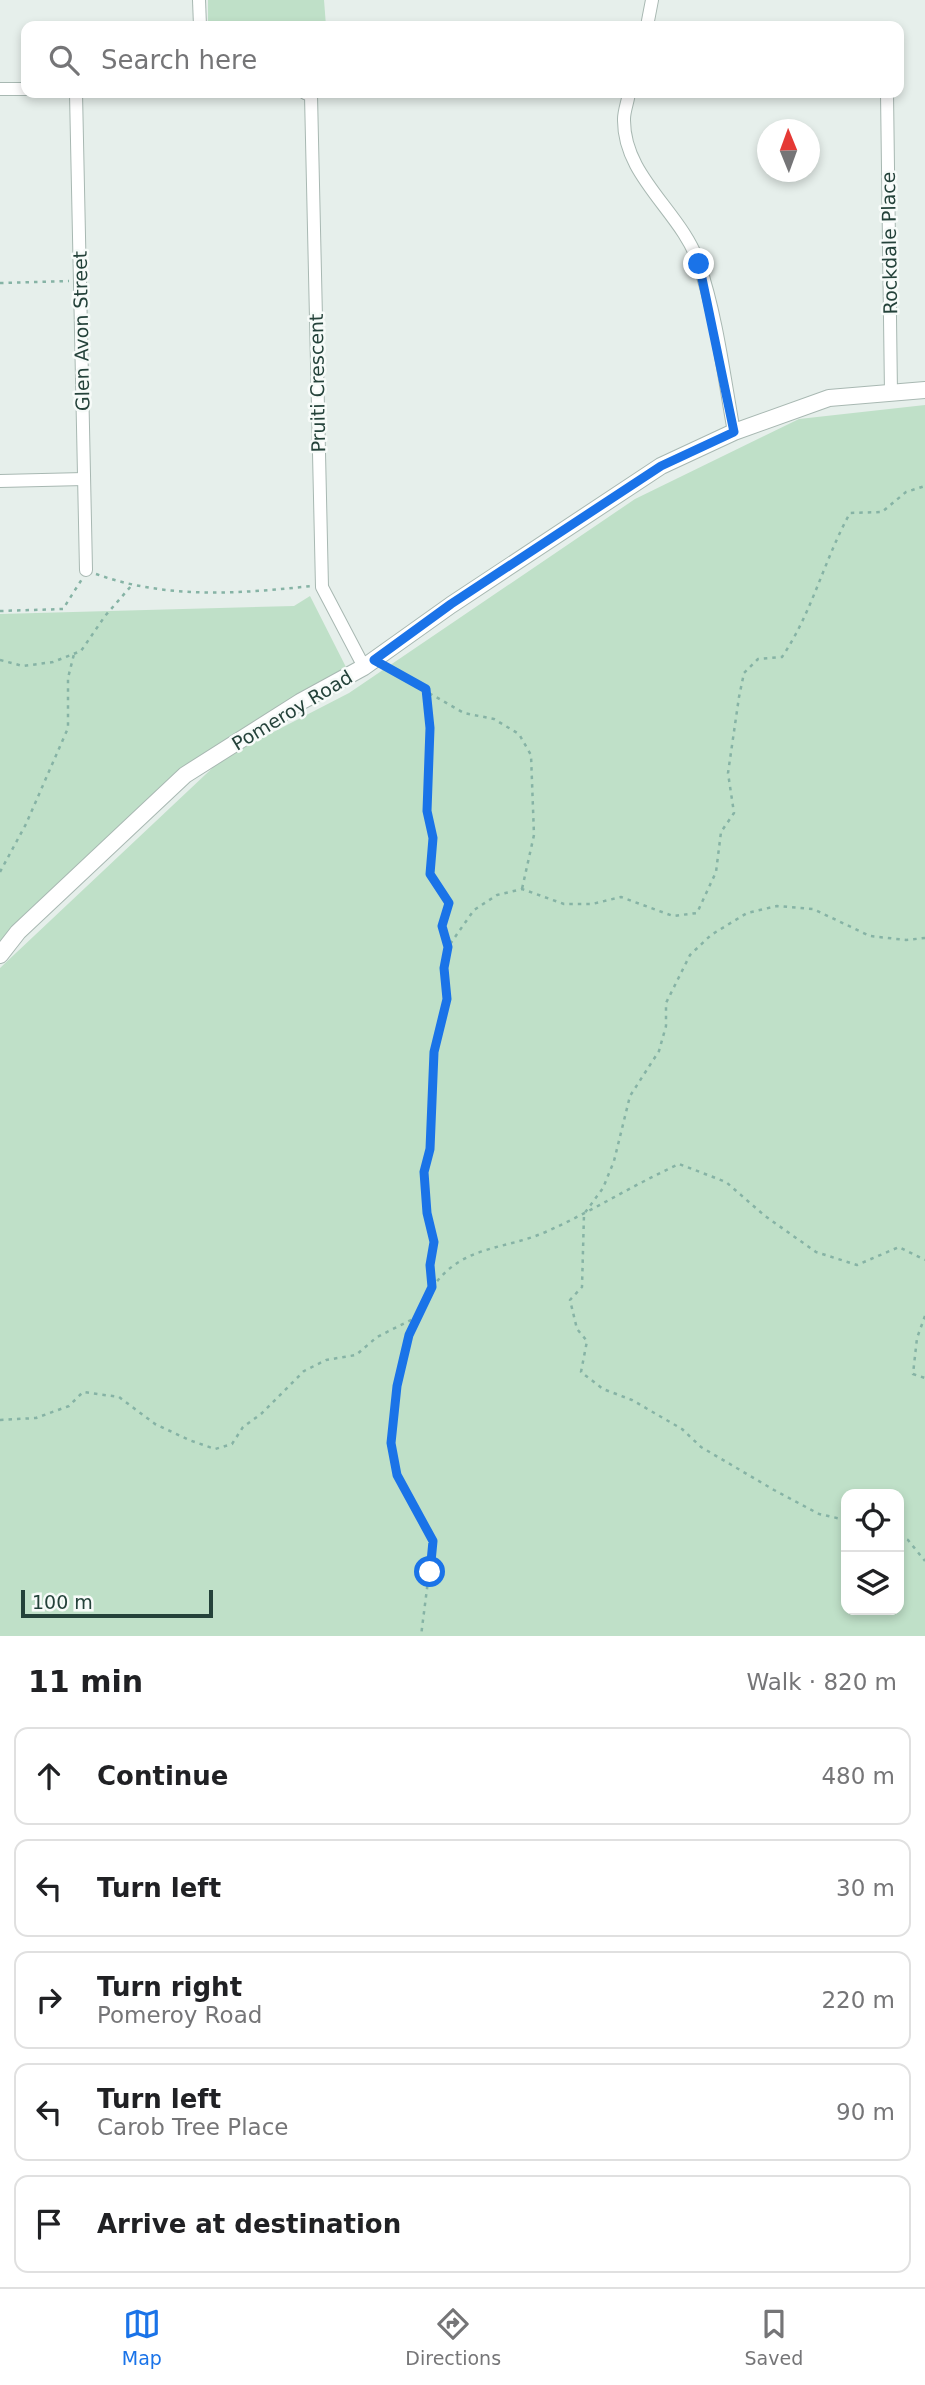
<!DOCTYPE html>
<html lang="en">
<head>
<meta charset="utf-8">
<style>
	:root { --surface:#fff; --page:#f2f2f2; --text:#202124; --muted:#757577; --line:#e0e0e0; --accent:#1a73e8 }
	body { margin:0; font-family:"DejaVu Sans",sans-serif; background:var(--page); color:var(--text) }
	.controls { position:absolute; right:21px; bottom:21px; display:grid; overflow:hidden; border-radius:14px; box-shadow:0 4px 10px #0003 }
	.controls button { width:63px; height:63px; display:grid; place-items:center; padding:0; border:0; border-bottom:2px solid var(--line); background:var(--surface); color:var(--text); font:35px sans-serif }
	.compass { position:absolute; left:757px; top:119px; width:63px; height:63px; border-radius:50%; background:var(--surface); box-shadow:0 4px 10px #0003; rotate:359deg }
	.scale { position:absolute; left:21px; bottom:18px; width:192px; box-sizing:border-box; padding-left:7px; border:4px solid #24423a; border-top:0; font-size:19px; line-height:24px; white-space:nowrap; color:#24423a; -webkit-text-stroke:5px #f7fbf9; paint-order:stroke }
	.stop { position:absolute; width:21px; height:21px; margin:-16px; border:5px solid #1a73e8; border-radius:50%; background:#fff }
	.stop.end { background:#1a73e8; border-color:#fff; box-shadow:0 2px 7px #0008 }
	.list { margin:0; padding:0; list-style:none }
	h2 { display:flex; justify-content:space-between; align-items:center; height:91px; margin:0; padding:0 28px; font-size:30px }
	h2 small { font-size:23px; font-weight:400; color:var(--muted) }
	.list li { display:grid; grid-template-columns:46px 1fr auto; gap:21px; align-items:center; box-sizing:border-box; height:98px; margin:0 14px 14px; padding:0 14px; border:2px solid var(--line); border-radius:14px }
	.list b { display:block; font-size:26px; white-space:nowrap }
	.list p { margin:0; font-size:23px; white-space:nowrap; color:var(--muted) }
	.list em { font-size:23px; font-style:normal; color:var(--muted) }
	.icon { flex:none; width:38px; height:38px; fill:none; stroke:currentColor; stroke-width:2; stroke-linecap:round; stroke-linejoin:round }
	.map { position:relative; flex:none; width:925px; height:1636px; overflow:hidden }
	.search { position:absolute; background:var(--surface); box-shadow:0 4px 10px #0003; left:21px; right:21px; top:21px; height:77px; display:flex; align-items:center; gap:18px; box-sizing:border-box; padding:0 24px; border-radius:14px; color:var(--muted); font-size:26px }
	.sheet { height:651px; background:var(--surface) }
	nav { display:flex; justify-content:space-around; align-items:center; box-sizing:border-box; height:98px; border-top:2px solid var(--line); background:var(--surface); font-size:19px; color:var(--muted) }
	nav a { display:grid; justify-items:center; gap:4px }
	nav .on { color:var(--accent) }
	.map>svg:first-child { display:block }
	.green { fill:#bfe0c8; fill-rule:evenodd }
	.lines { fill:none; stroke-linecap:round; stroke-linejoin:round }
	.minor-casing { stroke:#a8b8b2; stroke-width:14 }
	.tertiary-casing { stroke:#a8b8b2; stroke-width:18 }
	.path { stroke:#86b3a5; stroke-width:2.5; stroke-dasharray:3.5 5; stroke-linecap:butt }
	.minor { stroke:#fff; stroke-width:12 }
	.tertiary { stroke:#fff; stroke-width:16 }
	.route { stroke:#1a73e8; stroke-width:9 }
	.labels { text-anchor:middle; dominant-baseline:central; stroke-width:5; stroke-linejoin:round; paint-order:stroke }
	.street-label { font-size:19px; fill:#24423a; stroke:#f7fbf9 }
</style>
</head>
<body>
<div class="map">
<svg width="925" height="1636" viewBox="0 0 925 1636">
	<rect width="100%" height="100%" fill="#e6efeb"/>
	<g class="green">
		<polygon points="208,0 324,0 326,26 208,26"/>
		<path d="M925 405V1636H0V968L223 758 349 693 635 499 799 419ZM846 1494H899V1610H846Z"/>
		<polygon points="310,596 350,675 185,775 0,955 0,614 294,606"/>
	</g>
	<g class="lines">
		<g class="minor-casing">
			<g id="minor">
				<polyline points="199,0 200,26"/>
				<polyline points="647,26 652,0"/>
				<polyline points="0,89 26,89"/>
				<polyline points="76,93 86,570"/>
				<polyline points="305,93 311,95 322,587 364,667"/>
				<path d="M629 93C628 101 624 111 624 119 623 177 682 212 699 264 717 317 724 377 734 432"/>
				<polyline points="887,93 891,393"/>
				<polyline points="0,481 84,479"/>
			</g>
		</g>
		<g class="tertiary-casing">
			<polyline id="tertiary" points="0,955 18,932 185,775 300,702 364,667 451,605 661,466 734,432 829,398 925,390"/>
		</g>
		<g class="path">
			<polyline points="0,283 69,281"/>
			<path d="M96 574C165 599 239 594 311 586"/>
			<polyline points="0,611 63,609 82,579"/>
			<polyline points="0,660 23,666 53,662 81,651 105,616 132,585"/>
			<polyline points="385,668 464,713 494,719 519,734 531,755 534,835 522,889"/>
			<polyline points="426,690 430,728 427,811 433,838 430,875 449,903 442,926 448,947"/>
			<polyline points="0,872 26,824 68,728 68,678 74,654"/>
			<path d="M432 1288C463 1243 506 1251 550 1230 594 1210 635 1184 679 1164L726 1182 765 1216 816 1252 857 1265 899 1247 925 1260"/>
			<polyline points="925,1316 917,1338 913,1374 925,1378"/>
			<polyline points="415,1318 397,1386 391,1443 397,1475 433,1541 421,1636"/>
			<path d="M0 1420 36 1418 69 1406 83 1392 119 1397 155 1424 189 1440 215 1449 232 1444 243 1427 261 1414 304 1371 326 1360 356 1355 377 1337 415 1318 432 1287 430 1265 434 1242 427 1213 424 1172 430 1149 434 1052 447 999 444 968 448 947 474 910 497 895 522 889 564 904H592L621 897 673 916 697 913 716 872 721 832 734 813 728 773 739 697 744 673 758 659 782 657C812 613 824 560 850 513L882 512 906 492 925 486"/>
			<polyline points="846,1520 819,1514 774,1490 701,1447 682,1429 632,1400 603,1389 581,1372 587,1341 577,1329 570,1300 582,1287 584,1214 603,1188 614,1161 630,1096 659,1051 666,1026 666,1003 690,955 711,935 747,913 777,906 813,909 870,936 906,940 925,938"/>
			<polyline points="899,1537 908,1540 925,1561"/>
		</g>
		<use href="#minor" class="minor"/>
		<use href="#tertiary" class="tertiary"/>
	</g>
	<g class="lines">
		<polyline class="route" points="430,1572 433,1541 397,1475 391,1443 397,1386 409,1335 432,1287 430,1265 434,1242 427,1213 424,1172 430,1149 434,1052 447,999 444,968 448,947 442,926 449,903 430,874 433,838 427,811 430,728 426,689 374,660 451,604 661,466 734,432 699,264"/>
	</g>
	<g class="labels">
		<g class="street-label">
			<text transform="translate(889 243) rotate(-91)">Rockdale Place</text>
			<text transform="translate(81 331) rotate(-91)">Glen Avon Street</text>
			<text transform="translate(317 383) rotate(-91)">Pruiti Crescent</text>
			<text transform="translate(292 710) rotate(-31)">Pomeroy Road</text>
		</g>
	</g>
</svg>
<div class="controls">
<button><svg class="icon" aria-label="locate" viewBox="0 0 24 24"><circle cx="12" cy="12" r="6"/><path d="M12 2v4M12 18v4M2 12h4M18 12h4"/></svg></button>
<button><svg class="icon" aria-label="layers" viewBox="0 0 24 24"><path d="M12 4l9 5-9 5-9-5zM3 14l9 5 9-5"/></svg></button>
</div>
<svg class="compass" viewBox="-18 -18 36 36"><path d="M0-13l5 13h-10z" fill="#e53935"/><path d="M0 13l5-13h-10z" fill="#757577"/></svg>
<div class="scale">100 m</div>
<div class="stop" style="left:430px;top:1572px"></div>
<div class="stop end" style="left:699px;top:264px"></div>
<div class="search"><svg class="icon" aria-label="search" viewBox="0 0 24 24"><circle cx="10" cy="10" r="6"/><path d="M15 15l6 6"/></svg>Search here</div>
</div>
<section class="sheet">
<h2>11 min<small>Walk · 820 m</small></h2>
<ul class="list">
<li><svg class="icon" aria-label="ahead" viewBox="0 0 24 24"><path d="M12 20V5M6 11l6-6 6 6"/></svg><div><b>Continue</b></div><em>480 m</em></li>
<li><svg class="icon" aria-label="left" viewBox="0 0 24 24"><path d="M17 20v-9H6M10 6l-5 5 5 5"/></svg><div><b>Turn left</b></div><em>30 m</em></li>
<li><svg class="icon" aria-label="right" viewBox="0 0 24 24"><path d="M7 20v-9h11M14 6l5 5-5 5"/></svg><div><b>Turn right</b><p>Pomeroy Road</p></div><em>220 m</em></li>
<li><svg class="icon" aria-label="left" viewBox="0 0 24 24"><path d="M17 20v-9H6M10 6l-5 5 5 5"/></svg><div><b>Turn left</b><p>Carob Tree Place</p></div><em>90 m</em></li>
<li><svg class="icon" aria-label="arrive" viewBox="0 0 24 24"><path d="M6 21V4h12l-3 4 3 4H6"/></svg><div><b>Arrive at destination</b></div></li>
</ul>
</section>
<nav>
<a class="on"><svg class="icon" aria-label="map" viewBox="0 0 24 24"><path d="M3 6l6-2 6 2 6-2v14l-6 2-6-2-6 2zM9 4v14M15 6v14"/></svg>Map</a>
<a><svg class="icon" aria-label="directions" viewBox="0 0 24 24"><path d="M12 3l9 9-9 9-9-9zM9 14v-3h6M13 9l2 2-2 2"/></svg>Directions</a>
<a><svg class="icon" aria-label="saved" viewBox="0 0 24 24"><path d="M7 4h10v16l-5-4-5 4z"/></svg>Saved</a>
</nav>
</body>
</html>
